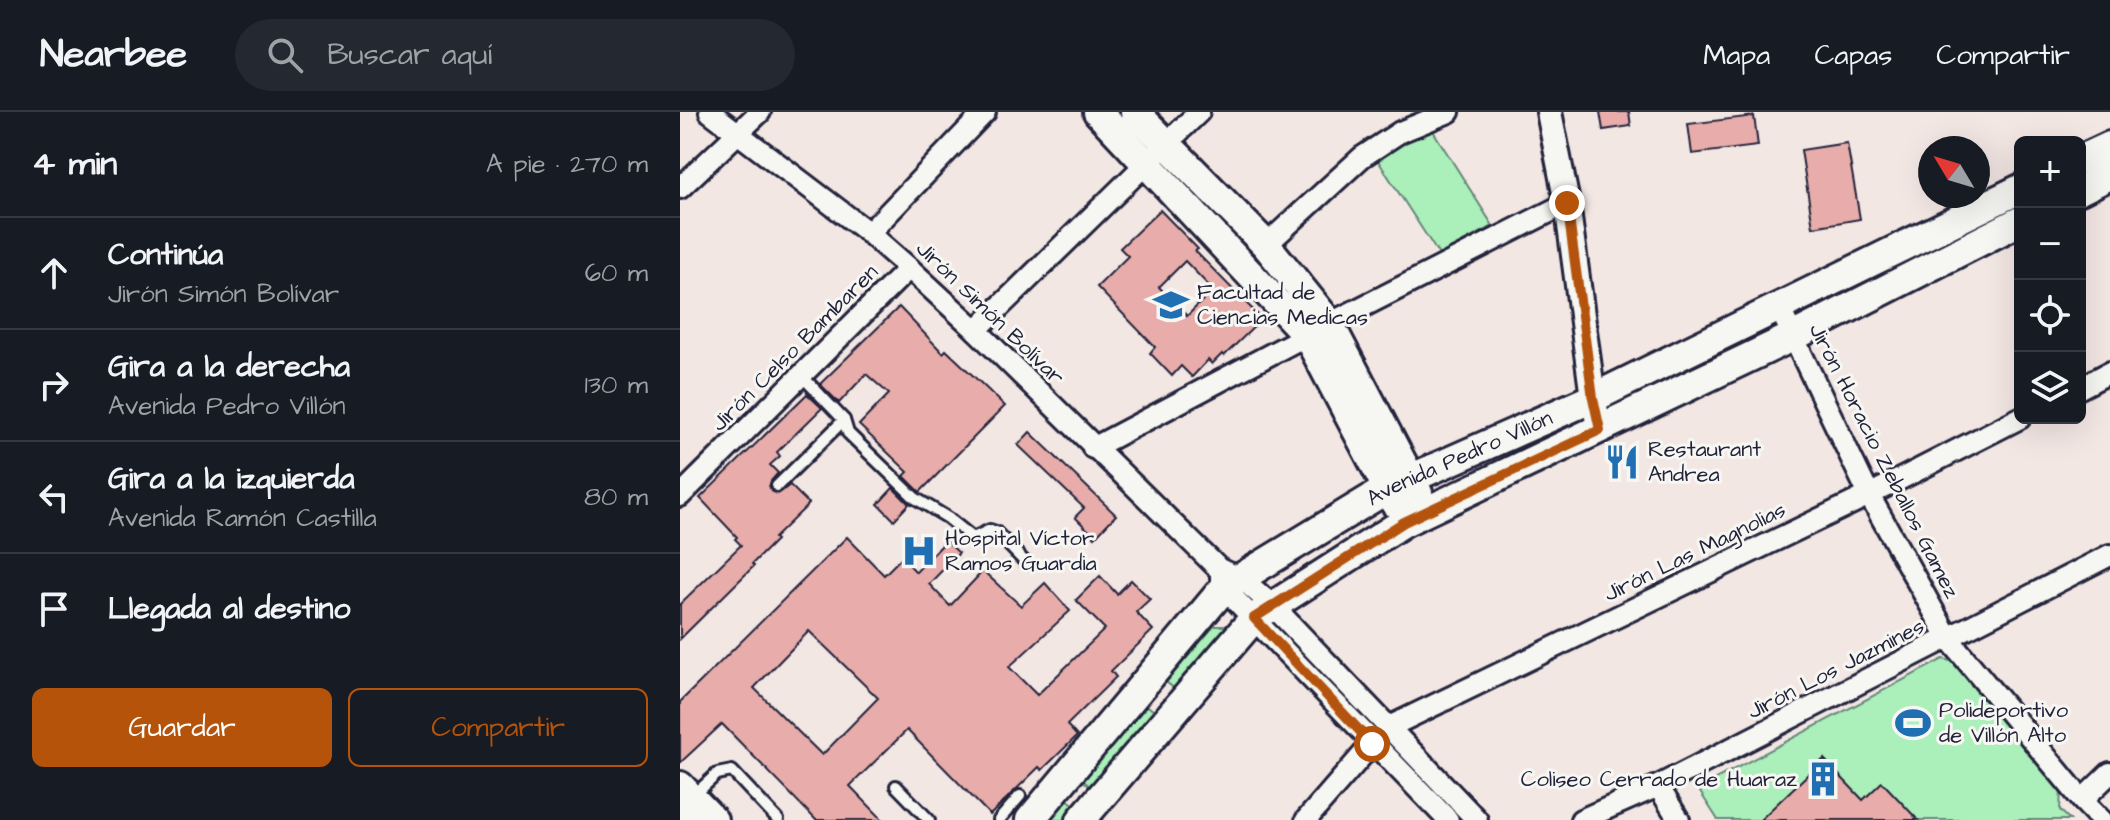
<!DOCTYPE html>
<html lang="es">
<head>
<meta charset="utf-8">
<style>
	:root { --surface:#171b24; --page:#242831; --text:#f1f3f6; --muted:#9ea1a6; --line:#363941; --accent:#b45309 }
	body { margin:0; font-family:"Architects Daughter",sans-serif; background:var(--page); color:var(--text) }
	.controls { position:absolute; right:24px; top:24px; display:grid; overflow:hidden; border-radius:12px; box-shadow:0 8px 32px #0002 }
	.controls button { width:72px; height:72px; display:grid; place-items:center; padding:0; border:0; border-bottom:2px solid var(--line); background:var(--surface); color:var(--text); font:40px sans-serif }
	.compass { position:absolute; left:1238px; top:24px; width:72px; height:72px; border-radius:50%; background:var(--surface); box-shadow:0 8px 32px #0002; rotate:308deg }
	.stop { position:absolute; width:24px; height:24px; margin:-18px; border:6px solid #b45309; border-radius:50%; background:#fff }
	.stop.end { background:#b45309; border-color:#fff; box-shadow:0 2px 8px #0008 }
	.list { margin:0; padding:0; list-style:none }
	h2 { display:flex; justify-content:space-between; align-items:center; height:104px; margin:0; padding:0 32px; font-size:34px }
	h2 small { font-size:26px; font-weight:400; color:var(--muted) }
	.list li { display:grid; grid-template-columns:52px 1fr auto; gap:24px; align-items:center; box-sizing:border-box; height:112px; padding:0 32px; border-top:2px solid var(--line) }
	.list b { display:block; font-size:30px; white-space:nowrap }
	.list p { margin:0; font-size:26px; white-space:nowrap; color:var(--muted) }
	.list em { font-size:26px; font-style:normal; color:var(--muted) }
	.actions { display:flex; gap:16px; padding:24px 32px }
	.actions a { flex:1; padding:18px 0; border:2px solid var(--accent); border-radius:12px; text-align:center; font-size:28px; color:var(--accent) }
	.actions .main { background:var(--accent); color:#fff }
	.icon { flex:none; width:44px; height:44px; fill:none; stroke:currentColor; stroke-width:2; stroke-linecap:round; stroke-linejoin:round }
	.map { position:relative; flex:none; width:1430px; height:708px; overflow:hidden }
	header { display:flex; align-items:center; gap:48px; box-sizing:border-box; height:112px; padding:0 40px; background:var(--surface); border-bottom:2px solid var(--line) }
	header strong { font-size:38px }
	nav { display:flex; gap:44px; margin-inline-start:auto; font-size:28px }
	.search { width:560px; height:72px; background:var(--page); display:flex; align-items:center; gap:20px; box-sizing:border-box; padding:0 28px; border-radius:44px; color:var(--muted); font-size:30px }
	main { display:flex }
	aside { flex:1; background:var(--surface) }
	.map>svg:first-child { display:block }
	.green { fill:#abefba; stroke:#66887a; stroke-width:2 }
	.building { fill:#e8adaa; stroke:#22223b; stroke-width:2; fill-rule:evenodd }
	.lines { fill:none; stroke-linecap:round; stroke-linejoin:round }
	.service-casing { stroke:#22223b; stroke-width:16 }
	.minor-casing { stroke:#22223b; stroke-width:26 }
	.tertiary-casing { stroke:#22223b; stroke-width:30 }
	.secondary-casing { stroke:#22223b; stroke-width:34 }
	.service { stroke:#f6f6f2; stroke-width:10 }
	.minor { stroke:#f6f6f2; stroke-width:20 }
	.tertiary { stroke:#f6f6f2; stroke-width:24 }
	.secondary { stroke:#f6f6f2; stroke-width:28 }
	.route { stroke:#b45309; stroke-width:10 }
	.labels { text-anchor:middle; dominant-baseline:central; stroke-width:6; stroke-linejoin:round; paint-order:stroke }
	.poi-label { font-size:22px; fill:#22223b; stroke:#f6f6f2; text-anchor:start }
	.street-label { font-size:22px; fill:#22223b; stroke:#f6f6f2 }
</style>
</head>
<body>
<header>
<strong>Nearbee</strong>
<div class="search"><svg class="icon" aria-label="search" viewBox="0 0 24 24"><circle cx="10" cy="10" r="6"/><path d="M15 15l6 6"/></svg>Buscar aquí</div>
<nav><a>Mapa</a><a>Capas</a><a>Compartir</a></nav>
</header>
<main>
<aside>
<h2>4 min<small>A pie · 270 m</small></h2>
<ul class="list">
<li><svg class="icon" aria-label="ahead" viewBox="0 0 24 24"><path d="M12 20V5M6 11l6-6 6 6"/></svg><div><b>Continúa</b><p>Jirón Simón Bolívar</p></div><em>60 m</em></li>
<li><svg class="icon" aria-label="right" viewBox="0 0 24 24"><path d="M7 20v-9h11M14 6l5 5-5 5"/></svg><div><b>Gira a la derecha</b><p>Avenida Pedro Villón</p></div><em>130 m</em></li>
<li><svg class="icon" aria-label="left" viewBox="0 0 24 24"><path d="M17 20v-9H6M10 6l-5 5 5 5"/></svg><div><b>Gira a la izquierda</b><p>Avenida Ramón Castilla</p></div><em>80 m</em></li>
<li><svg class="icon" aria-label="arrive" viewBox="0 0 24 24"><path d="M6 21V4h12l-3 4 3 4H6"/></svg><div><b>Llegada al destino</b></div></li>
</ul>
<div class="actions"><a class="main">Guardar</a><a>Compartir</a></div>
</aside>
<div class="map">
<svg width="1430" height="708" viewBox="0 0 1430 708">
	<rect width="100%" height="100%" fill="#f3e7e4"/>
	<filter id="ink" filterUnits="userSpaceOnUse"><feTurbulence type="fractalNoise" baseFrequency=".0125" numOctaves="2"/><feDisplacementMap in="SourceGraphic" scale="16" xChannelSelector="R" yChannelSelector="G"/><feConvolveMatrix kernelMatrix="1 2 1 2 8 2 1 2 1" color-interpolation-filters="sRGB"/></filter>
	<g filter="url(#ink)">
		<g class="green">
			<polygon points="750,14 813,114 759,143 695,44"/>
			<polygon points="534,514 544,514 549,519 500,581 486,570"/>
			<polygon points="1263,547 1274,550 1381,678 1380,698 1390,708 1038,708 1020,680 1024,673"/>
			<polygon points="464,591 479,603 416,679 401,667"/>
			<polygon points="387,687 402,699 394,708 369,708"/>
		</g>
		<g class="building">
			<polygon points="920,0 949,0 951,14 923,18"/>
			<polygon points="1074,4 1078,34 1012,42 1008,12"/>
			<polygon points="1167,31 1180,107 1133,115 1121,38"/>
			<path d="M480 98 518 137 515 139 582 207 544 244 542 242 532 252 528 248 512 265 501 254 492 264 470 241 475 235 417 175 448 144 440 136ZM505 149 533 178 507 204 479 175Z"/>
			<polygon points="219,195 263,241 266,238 325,294 240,380 224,364 228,360 179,313 209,282 186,262 159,291 140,272"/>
			<polygon points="127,282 142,296 97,340 100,344 90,353 98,361 91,369 89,375 92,380 98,382 110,373 129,392 94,426 96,428 72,452 74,454 0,527 0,492 61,433 55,427 57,425 20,386"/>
			<polygon points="350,320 436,403 415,425 395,405 404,396 338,333"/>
			<polygon points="213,376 229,392 214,408 198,392"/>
			<path d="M167 425 204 463 222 445 236 460 266 429 279 441 249 472 270 494 303 459 341 494 365 471 390 499 329 555 357 583 425 517 396 488 420 464 437 482 451 468 470 487 456 500 473 518 431 559 436 565 387 613 397 624 362 658 359 655 310 703 227 618 170 674 203 708H136L42 612 0 651V590ZM129 519 198 586 142 643 74 576Z"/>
			<polygon points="1144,647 1183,688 1202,670 1238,708 1080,708"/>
		</g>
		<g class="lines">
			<g class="service-casing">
				<g id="service">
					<polyline points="121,263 164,308 168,321 235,386 268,406 293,426 310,418 316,420 347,452"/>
					<polyline points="97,374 164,308"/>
					<polyline points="216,674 249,708"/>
					<polyline points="12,685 37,662 52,659 98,708"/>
					<polyline points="319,708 340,684"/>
				</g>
			</g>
			<g class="minor-casing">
				<g id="minor">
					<polyline points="30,0 189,121 229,156 296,218 539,457 561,466 593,494 797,708"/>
					<polyline points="0,76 80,0"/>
					<polyline points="189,121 305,0"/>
					<polyline points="586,133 682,45 720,20 769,0"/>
					<polyline points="1099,195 1189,383 1269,527 1402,688 1421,708"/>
					<polyline points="296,218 519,0"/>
					<polyline points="1400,276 1430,260"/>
					<polyline points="413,336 627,223 887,91"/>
					<polyline points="0,384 229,156"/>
					<polyline points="541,465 544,476 768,708"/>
					<polyline points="709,615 1189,383 1340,306"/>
					<polyline points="978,674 999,708"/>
					<polyline points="1402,688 1430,661"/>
					<polyline points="626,708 692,632"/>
					<polyline points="901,708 978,674 1430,443"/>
				</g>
			</g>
			<g class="tertiary-casing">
				<polyline id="tertiary" points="869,0 887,91 913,286 920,318"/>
			</g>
			<g class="secondary-casing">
				<g id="secondary">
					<polyline points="418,0 627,223 715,391"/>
					<polyline points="455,0 586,133 649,211 738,381"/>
					<polyline points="1400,48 1430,34"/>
					<polyline points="1400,78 1430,63"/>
					<polyline points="0,674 33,708"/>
					<polyline points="0,706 2,708"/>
					<path id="s1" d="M350 708 544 476 707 377 913 286 1340 77"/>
					<polyline points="401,708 574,506 724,410 1114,224 1340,109"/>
				</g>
			</g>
			<use href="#service" class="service"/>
			<use href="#minor" class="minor"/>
			<use href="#tertiary" class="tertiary"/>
			<use href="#secondary" class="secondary"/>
		</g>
	</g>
	<g class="lines" filter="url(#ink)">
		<polyline class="route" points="692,632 574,506 724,410 920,318 913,286 887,91"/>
	</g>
	<defs>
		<g id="university-bare" transform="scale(2.76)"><path d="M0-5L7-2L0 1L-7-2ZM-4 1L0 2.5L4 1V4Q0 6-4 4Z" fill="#1f6fb2" stroke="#f6f6f2" stroke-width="2.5" paint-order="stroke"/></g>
		<g id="restaurant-bare" transform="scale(2.76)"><path d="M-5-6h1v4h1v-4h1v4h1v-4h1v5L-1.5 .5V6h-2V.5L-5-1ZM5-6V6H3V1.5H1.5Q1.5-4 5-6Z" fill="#1f6fb2" stroke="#f6f6f2" stroke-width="2.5" paint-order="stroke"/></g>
		<g id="hospital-bare" transform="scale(2.76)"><path d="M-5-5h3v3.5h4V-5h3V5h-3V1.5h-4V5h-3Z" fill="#1f6fb2" stroke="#f6f6f2" stroke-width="2.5" paint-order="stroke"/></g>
		<g id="stadium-bare" transform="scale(2.76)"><path d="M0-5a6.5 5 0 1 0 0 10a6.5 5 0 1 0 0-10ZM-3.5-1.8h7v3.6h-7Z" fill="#1f6fb2" stroke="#f6f6f2" stroke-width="2.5" paint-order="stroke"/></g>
		<g id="building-bare" transform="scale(2.76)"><path d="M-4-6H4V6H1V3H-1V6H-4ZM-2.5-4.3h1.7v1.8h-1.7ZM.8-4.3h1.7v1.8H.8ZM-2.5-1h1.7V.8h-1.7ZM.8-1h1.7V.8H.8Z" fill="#1f6fb2" stroke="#f6f6f2" stroke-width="2.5" paint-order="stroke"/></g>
	</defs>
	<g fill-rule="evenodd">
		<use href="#university-bare" x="491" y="193"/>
		<use href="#restaurant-bare" x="942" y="350"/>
		<use href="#hospital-bare" x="239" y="439"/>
		<use href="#stadium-bare" x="1233" y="611"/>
		<use href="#building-bare" x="1143" y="667"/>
	</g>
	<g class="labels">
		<g class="poi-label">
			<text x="517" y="180">Facultad de<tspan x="517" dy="25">Ciencias Medicas</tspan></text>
			<text x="968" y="337">Restaurant<tspan x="968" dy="25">Andrea</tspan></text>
			<text x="265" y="426">Hospital Víctor<tspan x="265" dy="25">Ramos Guardia</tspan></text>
			<text x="1259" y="598">Polideportivo<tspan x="1259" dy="25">de Villón Alto</tspan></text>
			<text x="1117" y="667" text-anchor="end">Coliseo Cerrado de Huaraz</text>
		</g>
		<g class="street-label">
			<text transform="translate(310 201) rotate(44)">Jirón Simón Bolívar</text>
			<text transform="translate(115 236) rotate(-45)">Jirón Celso Bambaren</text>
			<text stroke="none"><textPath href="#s1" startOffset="572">Avenida Pedro Villón</textPath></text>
			<text transform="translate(1204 349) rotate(63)">Jirón Horacio Zeballos Gamez</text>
			<text transform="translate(1015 440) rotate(-26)">Jirón Las Magnolias</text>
			<text transform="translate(1156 557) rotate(-27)">Jirón Los Jazmines</text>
		</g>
	</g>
</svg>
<div class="controls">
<button>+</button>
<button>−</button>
<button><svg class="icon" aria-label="locate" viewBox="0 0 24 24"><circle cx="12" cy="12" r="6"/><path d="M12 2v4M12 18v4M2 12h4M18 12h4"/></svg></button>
<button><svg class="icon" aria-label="layers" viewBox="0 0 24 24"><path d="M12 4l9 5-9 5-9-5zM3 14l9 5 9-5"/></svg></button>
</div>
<svg class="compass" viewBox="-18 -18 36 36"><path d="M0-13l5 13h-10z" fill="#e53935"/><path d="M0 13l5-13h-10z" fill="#9ea1a6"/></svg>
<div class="stop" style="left:692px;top:632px"></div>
<div class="stop end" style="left:887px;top:91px"></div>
</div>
</main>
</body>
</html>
